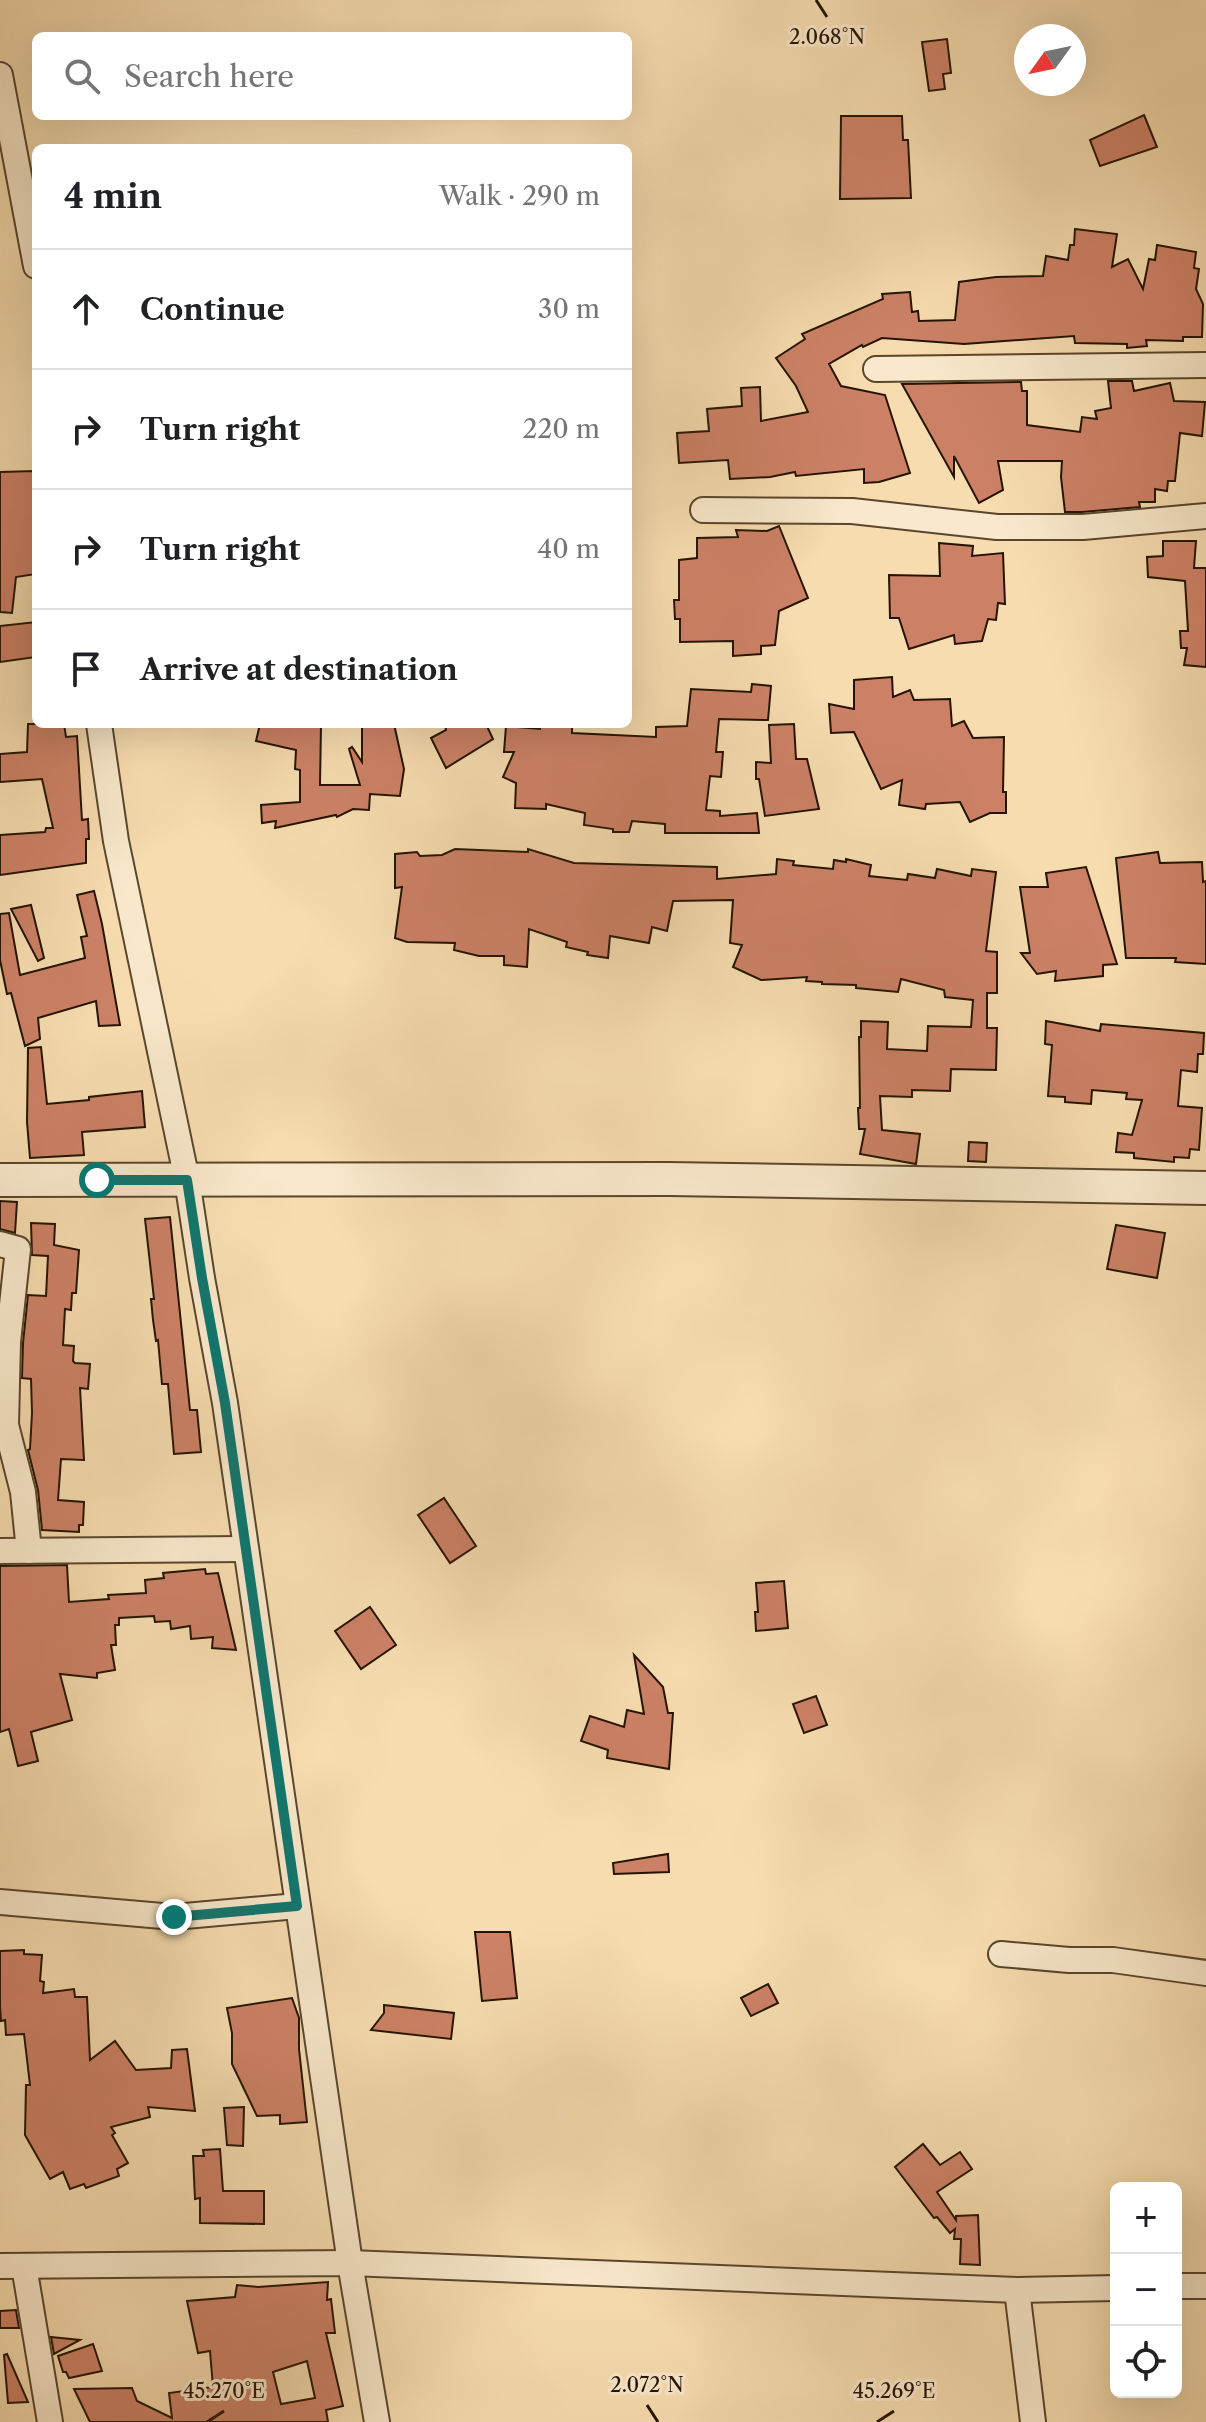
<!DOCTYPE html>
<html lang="en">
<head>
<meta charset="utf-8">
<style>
	:root { --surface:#fff; --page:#f2f2f2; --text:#202124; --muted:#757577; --line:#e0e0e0 }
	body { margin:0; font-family:"Libre Caslon Text",serif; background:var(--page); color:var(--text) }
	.controls { position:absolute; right:24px; bottom:24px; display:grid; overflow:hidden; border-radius:12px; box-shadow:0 8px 32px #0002 }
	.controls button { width:72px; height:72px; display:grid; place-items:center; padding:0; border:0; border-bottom:2px solid var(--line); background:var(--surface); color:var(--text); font:40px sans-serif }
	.compass { position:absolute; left:1014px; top:24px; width:72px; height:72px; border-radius:50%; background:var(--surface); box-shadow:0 8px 32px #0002; rotate:237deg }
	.stop { position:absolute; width:24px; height:24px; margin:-18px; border:6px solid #0f766e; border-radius:50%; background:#fff }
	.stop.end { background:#0f766e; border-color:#fff; box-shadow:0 2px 8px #0008 }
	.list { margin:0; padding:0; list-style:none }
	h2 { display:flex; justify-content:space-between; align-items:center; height:104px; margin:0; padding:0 32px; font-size:34px }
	h2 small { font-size:26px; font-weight:400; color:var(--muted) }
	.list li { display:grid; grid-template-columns:52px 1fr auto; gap:24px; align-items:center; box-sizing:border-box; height:120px; padding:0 32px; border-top:2px solid var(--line) }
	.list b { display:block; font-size:30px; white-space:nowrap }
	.list em { font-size:26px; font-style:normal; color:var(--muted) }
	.icon { flex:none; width:44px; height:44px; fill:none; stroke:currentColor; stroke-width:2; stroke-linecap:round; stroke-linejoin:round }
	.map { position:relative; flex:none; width:1206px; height:2422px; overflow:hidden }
	.search { position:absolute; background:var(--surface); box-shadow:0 8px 32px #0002; left:32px; top:32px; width:600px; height:88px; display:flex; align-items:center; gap:20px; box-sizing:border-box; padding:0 28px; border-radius:12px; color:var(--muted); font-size:30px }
	.panel { position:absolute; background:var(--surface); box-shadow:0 8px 32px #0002; left:32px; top:144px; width:600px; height:584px; border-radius:12px }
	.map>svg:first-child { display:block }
	.building { fill:#cc8166; stroke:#251401; stroke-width:2; fill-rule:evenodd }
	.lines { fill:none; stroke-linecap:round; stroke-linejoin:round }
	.minor-casing { stroke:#59462c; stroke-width:28 }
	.tertiary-casing { stroke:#59462c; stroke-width:36 }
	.minor { stroke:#f9e8cb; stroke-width:24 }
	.tertiary { stroke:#f9e8cb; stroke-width:32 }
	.route { stroke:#0f766e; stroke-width:10 }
	.ticks { fill:none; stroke:#251401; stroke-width:3 }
	.ticks-label { font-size:20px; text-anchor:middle; fill:#251401; stroke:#f9e8cb; stroke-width:6; stroke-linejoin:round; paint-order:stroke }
</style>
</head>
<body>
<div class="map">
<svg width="1206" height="2422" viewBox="0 0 1206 2422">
	<rect width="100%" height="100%" fill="#f6dcaf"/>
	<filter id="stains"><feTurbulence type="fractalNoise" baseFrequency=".0025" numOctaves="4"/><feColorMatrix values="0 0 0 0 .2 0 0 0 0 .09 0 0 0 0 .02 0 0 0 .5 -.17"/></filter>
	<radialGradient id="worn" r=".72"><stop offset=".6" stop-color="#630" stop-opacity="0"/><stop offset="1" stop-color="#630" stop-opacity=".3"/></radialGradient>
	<g class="building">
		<polygon points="947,39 951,73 943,74 945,89 929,91 922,42"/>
		<polygon points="1144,115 1157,147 1100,166 1090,140"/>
		<polygon points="841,116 902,116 903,140 908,140 911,198 840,199"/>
		<polygon points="1075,229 1117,234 1112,267 1128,259 1143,289 1149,259 1155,260 1157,245 1196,252 1194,268 1199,269 1196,289 1203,304 1202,337 1183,337 1183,341 1146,340 1147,346 1127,348 1127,344 1075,343 1074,336 964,344 882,338 863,347 862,345 829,364 841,386 885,395 910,473 879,482 864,483 864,469 796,476 795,472 770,477 730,479 728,460 679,463 677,433 709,431 707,409 742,406 741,388 760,387 761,421 808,412 796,386 776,358 805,339 802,334 883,299 882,294 910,292 912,312 918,311 919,321 955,320 959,282 996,277 1043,276 1046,256 1068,260 1070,245 1074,245"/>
		<polygon points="1108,381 1132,381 1134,391 1170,383 1174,401 1205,402 1202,436 1180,433 1175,481 1168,481 1167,491 1155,489 1155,502 1139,502 1140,507 1082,512 1065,512 1061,477 1062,461 998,461 1003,490 979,503 954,456 954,477 902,384 1021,382 1022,391 1027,391 1027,425 1080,432 1082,417 1097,419 1095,411 1111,408"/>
		<polygon points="35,471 36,574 16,577 12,613 0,612 0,472"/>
		<polygon points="779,526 808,598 779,611 775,645 761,646 761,654 733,656 733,641 680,642 680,619 675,619 674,600 679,600 679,560 697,558 697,538 738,537 736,530 767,531"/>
		<polygon points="1163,541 1196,541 1194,568 1206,568 1206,667 1184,665 1187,648 1181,648 1180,631 1188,631 1185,581 1148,577 1147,557 1163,556"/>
		<polygon points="939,543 973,546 972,556 1003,553 1005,604 998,603 996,620 988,619 982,641 955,644 954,635 909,649 899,618 890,618 889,575 940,576"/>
		<polygon points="36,622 36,657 0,662 0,626"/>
		<polygon points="892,677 893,697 910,690 914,700 950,699 952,726 964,721 973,738 1004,737 1003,792 1006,792 1006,813 990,813 970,822 960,802 926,804 925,809 899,805 902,780 881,789 854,732 831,733 829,704 854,709 854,680"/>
		<polygon points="752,684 771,686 768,720 719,719 716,752 723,752 721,777 710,776 706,810 720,811 720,816 757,813 759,833 665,833 665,824 632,821 629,832 613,832 613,829 584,825 585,813 546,804 546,809 515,808 516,783 503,777 514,752 504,752 506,726 540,729 540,724 572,724 572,733 656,737 656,727 687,726 691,689 751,692"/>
		<polygon points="28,724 64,724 66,737 77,736 82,820 88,819 89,839 86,839 86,863 0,875 0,835 45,832 46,828 53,828 42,779 0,782 0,754 27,752"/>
		<polygon points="260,724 321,724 320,785 360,785 349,749 352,747 362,762 362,724 394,724 404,769 400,796 370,794 369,810 353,809 337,817 336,815 275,828 276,821 262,823 261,805 300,802 300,770 295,769 296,750 256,741"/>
		<polygon points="445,724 486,724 493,739 446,768 431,738 446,730"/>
		<polygon points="794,724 796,759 807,759 819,809 765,816 759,779 756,779 756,762 771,763 769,725"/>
		<polygon points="455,849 528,852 528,849 574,863 717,867 717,879 776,874 777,859 794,861 793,865 833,869 834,860 846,862 846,859 871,865 869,876 907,880 908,874 935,878 937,869 971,876 972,869 996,872 986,951 997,952 997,993 987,993 987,1028 997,1028 996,1070 951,1069 950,1091 912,1090 912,1097 880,1096 882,1130 920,1134 916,1164 860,1154 865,1129 859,1129 858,1108 860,1108 859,1037 861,1037 861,1021 888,1022 887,1049 927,1051 928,1026 971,1027 973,1000 945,997 944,990 901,979 898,992 856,988 856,985 822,984 822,982 806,981 807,977 761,980 733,967 742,945 730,943 733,900 673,901 667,931 652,927 649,943 610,936 608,958 587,955 588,952 566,947 567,942 529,929 527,967 504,965 504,956 479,956 454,950 455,943 407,942 395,938 402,887 395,888 395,854 417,852 420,856 442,855"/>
		<polygon points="1158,852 1160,863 1202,862 1203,882 1206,881 1206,964 1175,962 1176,958 1126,958 1116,858"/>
		<polygon points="1086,867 1117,964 1103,965 1103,976 1055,981 1056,971 1037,974 1021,953 1030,953 1020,887 1048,887 1046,873"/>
		<polygon points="94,891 102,924 120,1025 99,1026 96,1001 38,1018 40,1039 25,1046 11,993 7,994 0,960 0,914 9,913 20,975 85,958 81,937 87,936 77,895"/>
		<polygon points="31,905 44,958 38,961 11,909"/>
		<polygon points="1046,1021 1100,1031 1101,1024 1204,1033 1203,1054 1198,1054 1197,1072 1181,1070 1178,1106 1202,1108 1199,1150 1190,1149 1189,1158 1174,1157 1174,1162 1134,1158 1134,1153 1116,1152 1118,1133 1132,1135 1142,1100 1126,1099 1127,1093 1092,1090 1091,1104 1065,1102 1065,1097 1048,1096 1052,1045 1045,1044"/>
		<polygon points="41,1047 47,1104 89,1100 89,1097 142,1091 145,1127 82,1132 84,1155 30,1158 27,1122 28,1048"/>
		<polygon points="969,1142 987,1143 986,1162 968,1161"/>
		<polygon points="0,1201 17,1202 15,1233 0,1229"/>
		<polygon points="170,1217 190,1410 197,1410 201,1452 174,1454 168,1384 162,1384 158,1340 156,1341 153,1320 151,1299 154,1299 145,1219"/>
		<polygon points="31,1223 55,1224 54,1245 79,1250 76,1293 72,1293 71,1310 65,1309 63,1345 74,1346 73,1361 75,1363 90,1364 88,1389 80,1388 84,1460 61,1459 58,1500 84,1502 83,1525 79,1525 79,1532 42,1530 38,1490 28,1450 30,1449 32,1413 31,1379 22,1378 23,1343 28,1295 46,1296 48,1256 32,1255"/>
		<polygon points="1116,1225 1165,1233 1157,1278 1107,1269"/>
		<polygon points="444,1498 476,1546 450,1563 418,1515"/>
		<polygon points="67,1565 69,1602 109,1599 108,1595 146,1593 145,1580 164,1578 163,1573 205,1569 206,1574 218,1573 236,1650 212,1648 213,1637 191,1639 190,1626 171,1629 170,1621 155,1622 154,1616 119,1618 119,1625 115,1625 116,1645 111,1645 115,1670 97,1673 97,1678 60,1674 72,1720 31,1732 38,1761 18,1766 9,1729 0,1732 0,1566"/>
		<polygon points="784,1581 788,1628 756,1631 755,1612 758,1612 756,1583"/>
		<polygon points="370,1607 396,1645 361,1669 335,1631"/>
		<polygon points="634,1655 663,1687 668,1713 673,1713 669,1769 607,1758 608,1750 581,1741 590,1716 624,1727 627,1710 644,1714"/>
		<polygon points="816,1696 827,1725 804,1733 793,1704"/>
		<polygon points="668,1854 669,1872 614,1874 613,1863"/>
		<polygon points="475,1932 510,1932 517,1998 482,2001"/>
		<polygon points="24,1950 24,1954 42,1955 40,1981 44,1982 43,1993 74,1989 75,1997 87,1997 90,2060 115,2041 136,2070 171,2068 172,2050 187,2049 195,2111 148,2107 150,2117 111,2127 115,2133 112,2135 128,2163 117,2169 119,2176 86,2188 84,2184 70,2189 63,2172 50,2179 25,2135 26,2085 30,2085 24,2034 6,2035 5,2020 1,2021 0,2006 0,1951"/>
		<polygon points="768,1984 778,2003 751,2016 741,1998"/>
		<polygon points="292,1998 299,2018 299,2049 307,2122 280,2124 280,2115 257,2116 232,2064 232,2033 227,2008"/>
		<polygon points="384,2005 454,2013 451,2039 371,2030 384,2013"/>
		<polygon points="244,2107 243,2146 227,2145 224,2108"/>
		<polygon points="923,2144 940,2165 960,2152 972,2169 937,2192 956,2220 956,2216 978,2215 980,2265 960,2264 961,2239 954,2239 955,2229 950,2233 937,2217 934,2218 895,2167"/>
		<polygon points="220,2149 223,2191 264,2191 264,2224 200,2223 200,2198 195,2199 193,2156 204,2156 203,2150"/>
		<path d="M328 2282 327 2300 331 2299 335 2333H326L343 2406 326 2410 328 2422H90L74 2389 132 2388 137 2401 172 2418 169 2393 213 2387 210 2351 198 2353 187 2301 235 2297 237 2285 258 2287ZM307 2361 315 2398 281 2404 273 2372Z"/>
		<polygon points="16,2310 19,2328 0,2328 0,2311"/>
		<polygon points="51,2337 80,2340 54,2354"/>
		<polygon points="93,2344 102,2371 69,2378 66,2372 63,2372 58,2356"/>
		<polygon points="7,2354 28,2402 8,2403 4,2355"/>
	</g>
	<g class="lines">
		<g class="minor-casing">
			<g id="minor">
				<polyline points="0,75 36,266"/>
				<polyline points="876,369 1206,365"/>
				<polyline points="703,510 852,511 997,527 1083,527 1206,516"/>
				<polyline points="99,724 116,841 187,1180 202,1278 225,1403 350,2263 377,2422"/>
				<polyline points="0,1244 18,1249 8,1342 6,1425 23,1492 29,1551"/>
				<polyline points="0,1551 245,1549"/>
				<polyline points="0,1902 174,1917 297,1906"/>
				<polyline points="1001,1954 1069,1960 1113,1960 1206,1973"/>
				<polyline points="0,2266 350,2263 1017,2290 1116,2288"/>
				<polyline points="24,2266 50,2422"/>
				<polyline points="1176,2286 1206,2286"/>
				<polyline points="1017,2290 1033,2422"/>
			</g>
		</g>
		<g class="tertiary-casing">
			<polyline id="tertiary" points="0,1180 669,1179 1206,1188"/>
		</g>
		<use href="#minor" class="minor"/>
		<use href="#tertiary" class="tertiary"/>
	</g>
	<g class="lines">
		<polyline class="route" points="97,1180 187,1180 202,1278 225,1403 297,1906 174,1917"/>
	</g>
	<path class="ticks" d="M816 0 827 17M647 2405 658 2422M207 2422 224 2411M877 2422 894 2411"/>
	<g class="ticks-label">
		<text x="827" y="44">2.068°N</text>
		<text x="647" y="2392">2.072°N</text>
		<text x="224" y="2398">45.270°E</text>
		<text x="894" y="2398">45.269°E</text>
	</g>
	<rect width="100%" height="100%" filter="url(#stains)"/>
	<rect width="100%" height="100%" fill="url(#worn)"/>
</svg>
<div class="controls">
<button>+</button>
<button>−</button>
<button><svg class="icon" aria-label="locate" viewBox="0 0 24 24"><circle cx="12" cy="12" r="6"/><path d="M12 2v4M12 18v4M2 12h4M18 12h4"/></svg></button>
</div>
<svg class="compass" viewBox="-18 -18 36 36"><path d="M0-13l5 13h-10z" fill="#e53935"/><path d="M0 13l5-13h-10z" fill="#757577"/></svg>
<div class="stop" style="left:97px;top:1180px"></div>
<div class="stop end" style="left:174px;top:1917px"></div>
<div class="search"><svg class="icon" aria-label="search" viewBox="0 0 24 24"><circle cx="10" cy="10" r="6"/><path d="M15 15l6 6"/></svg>Search here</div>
<section class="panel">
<h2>4 min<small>Walk · 290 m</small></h2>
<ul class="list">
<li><svg class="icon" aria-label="ahead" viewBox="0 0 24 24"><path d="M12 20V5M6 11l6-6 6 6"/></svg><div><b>Continue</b></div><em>30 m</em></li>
<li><svg class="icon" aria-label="right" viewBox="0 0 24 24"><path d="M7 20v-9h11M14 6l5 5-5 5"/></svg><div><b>Turn right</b></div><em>220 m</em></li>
<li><svg class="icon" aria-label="right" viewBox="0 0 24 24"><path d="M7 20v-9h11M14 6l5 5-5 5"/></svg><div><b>Turn right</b></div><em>40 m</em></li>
<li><svg class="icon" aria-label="arrive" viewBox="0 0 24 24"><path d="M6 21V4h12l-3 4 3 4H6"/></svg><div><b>Arrive at destination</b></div></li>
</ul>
</section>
</div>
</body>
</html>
